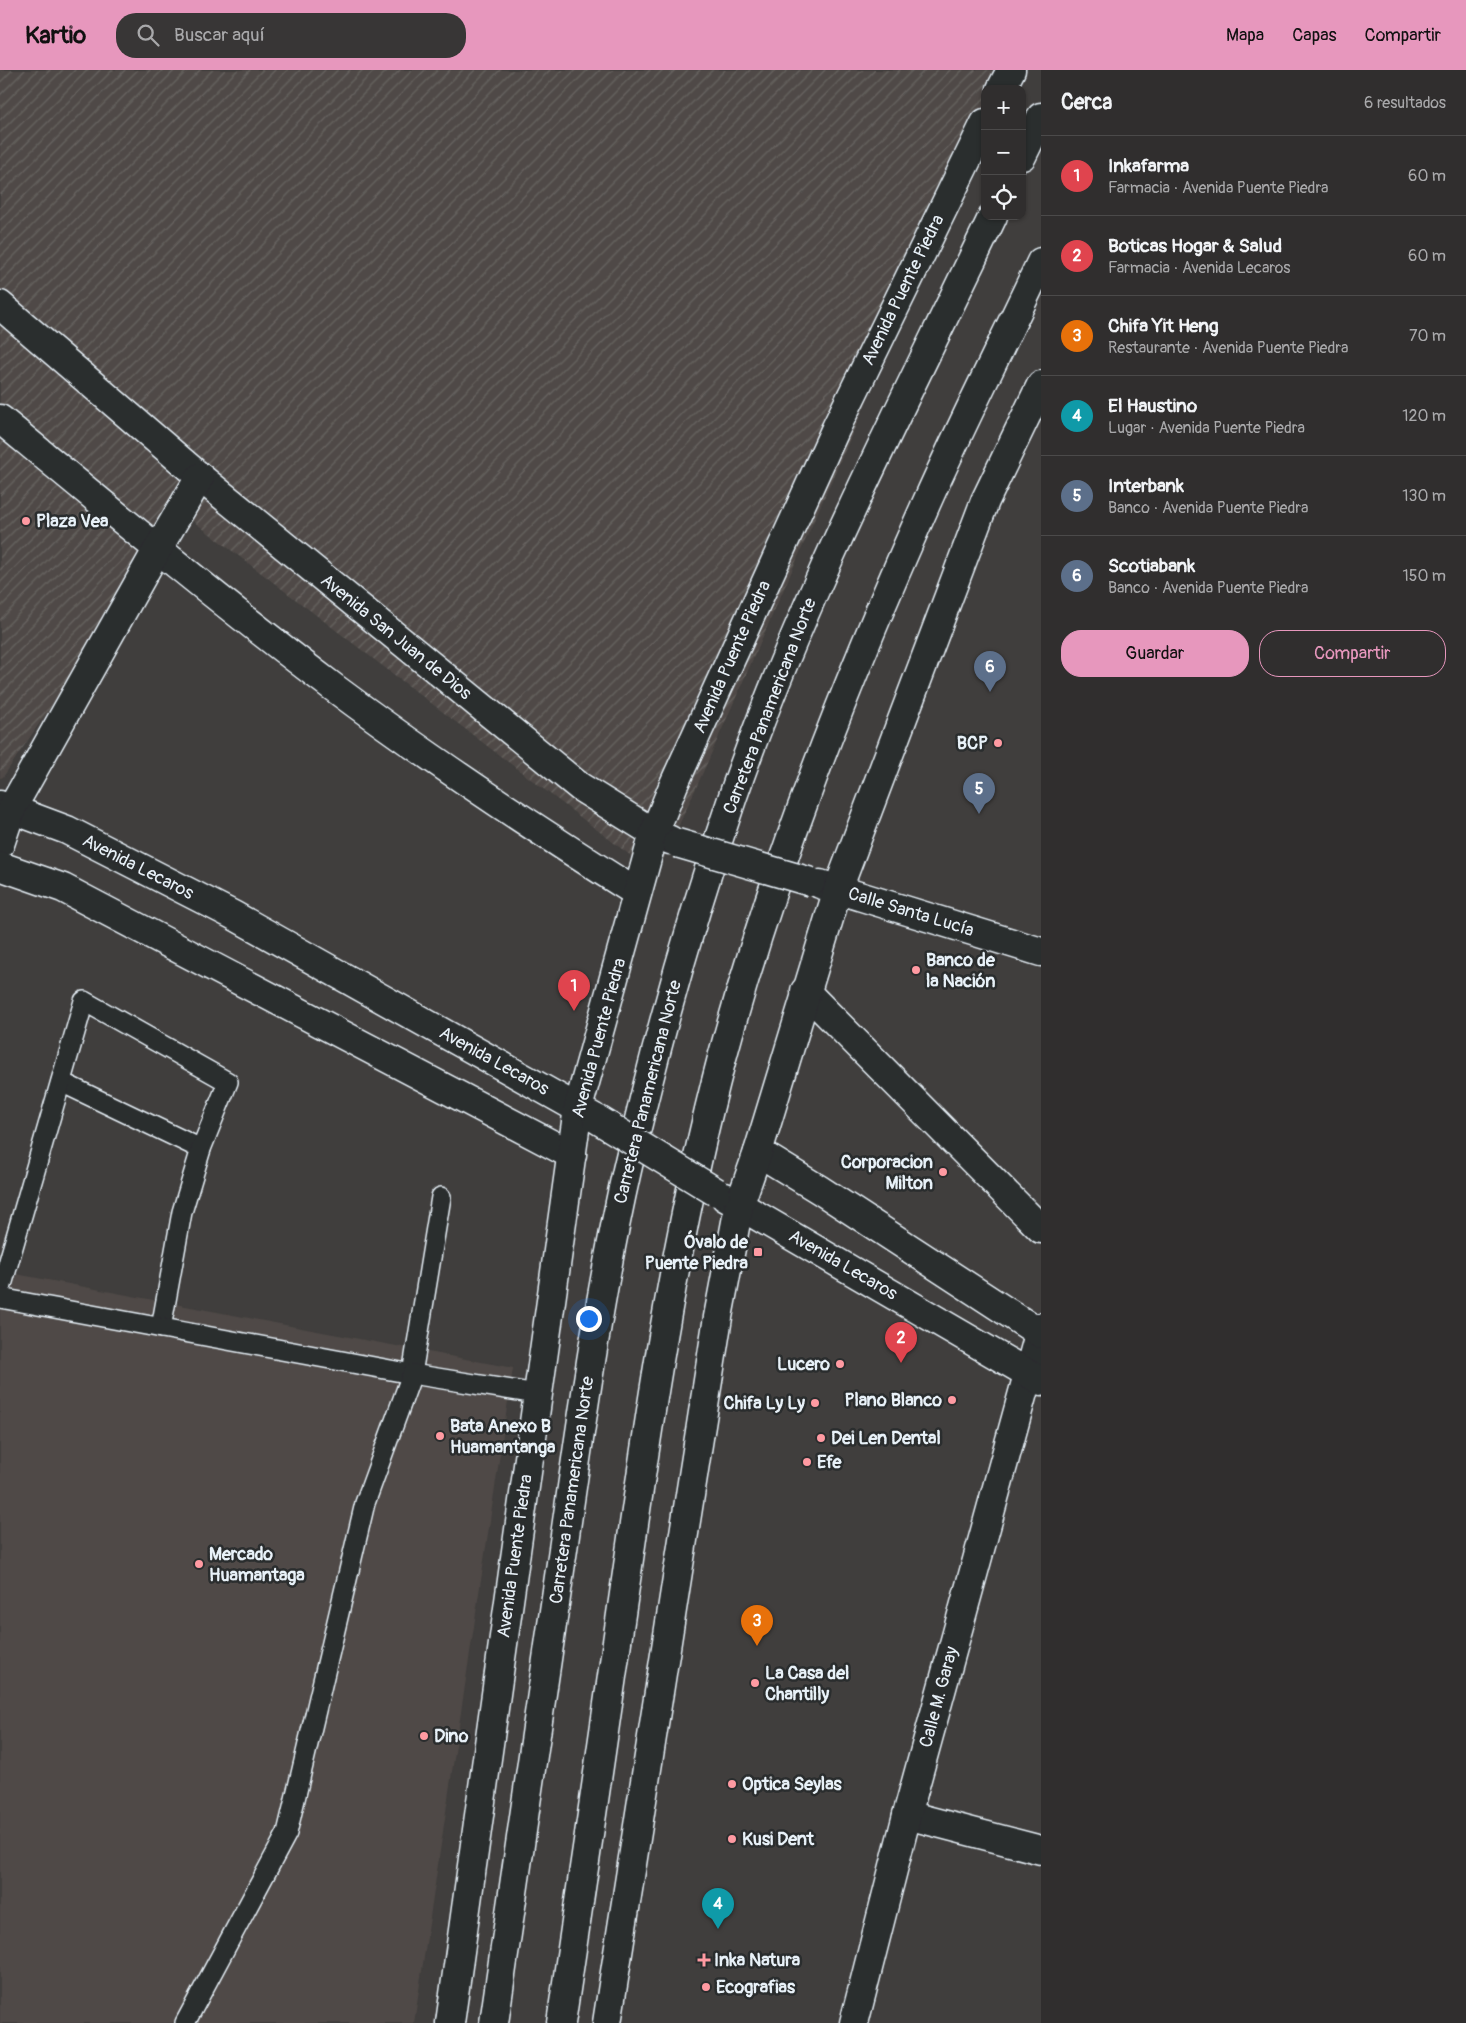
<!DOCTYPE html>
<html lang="es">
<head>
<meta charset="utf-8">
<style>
	:root { --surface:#302e2e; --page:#383636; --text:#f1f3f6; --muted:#a8a8aa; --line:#4b4a4a; --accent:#e797bd }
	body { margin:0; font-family:Pangolin,sans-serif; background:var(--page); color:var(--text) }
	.controls { position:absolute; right:15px; top:15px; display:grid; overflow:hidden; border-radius:10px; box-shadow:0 1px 4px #0004 }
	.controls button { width:45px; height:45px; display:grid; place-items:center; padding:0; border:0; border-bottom:1px solid var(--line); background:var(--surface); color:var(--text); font:25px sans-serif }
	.you { position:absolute; left:588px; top:1248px; width:18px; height:18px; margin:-12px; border:4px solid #fff; border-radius:50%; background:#1a73e8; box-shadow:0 0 0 8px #1a73e833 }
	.badge { display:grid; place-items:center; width:32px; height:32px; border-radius:50%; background:var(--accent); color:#fff; font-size:16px; font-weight:700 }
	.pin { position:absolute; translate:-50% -41px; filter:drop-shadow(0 1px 2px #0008) }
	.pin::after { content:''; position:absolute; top:26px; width:18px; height:15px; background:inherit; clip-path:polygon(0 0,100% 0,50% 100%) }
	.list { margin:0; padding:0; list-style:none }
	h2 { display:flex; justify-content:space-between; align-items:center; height:65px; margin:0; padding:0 20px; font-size:21px }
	h2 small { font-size:16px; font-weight:400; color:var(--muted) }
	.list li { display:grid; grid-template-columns:32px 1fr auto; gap:15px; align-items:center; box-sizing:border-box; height:80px; padding:0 20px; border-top:1px solid var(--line) }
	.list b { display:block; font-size:19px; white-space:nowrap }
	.list p { margin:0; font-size:16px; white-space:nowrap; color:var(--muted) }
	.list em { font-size:16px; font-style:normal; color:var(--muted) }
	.actions { display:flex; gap:10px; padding:15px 20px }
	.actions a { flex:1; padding:11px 0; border:1px solid var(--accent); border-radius:20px; text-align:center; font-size:18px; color:var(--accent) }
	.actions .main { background:var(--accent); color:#111 }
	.icon { flex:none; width:28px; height:28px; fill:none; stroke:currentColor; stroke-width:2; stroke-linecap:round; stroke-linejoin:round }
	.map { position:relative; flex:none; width:1041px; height:1953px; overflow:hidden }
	header { display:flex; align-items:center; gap:30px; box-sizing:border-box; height:70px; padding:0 25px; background:var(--accent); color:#111 }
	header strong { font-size:24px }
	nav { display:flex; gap:28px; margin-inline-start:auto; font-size:18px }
	.search { width:350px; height:45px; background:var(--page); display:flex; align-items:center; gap:12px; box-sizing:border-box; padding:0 18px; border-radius:20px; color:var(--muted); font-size:19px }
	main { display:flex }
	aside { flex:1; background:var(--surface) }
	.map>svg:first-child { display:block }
	.built { fill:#4f4a47 }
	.industrial { fill:url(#industrial-furrows) }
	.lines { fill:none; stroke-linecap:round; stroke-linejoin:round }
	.lane-casing { stroke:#e8f1f8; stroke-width:22 }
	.street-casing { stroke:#e8f1f8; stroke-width:31 }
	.secondary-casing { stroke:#e8f1f8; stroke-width:31 }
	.highway-casing { stroke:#e8f1f8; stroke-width:31 }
	.lane { stroke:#2a2d2e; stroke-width:19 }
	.street { stroke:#2a2d2e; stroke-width:28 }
	.secondary { stroke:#2a2d2e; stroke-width:28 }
	.highway { stroke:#2a2d2e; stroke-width:28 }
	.secondary-bridge-casing { stroke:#e8f1f8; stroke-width:31; stroke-linecap:butt }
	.secondary-bridge { stroke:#2a2d2e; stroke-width:28 }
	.poi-dot { fill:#ff9aa2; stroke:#2a2d2e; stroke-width:2 }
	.labels { text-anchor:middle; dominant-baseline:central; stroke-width:5; stroke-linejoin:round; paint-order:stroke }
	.street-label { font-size:18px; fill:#e8f1f8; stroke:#2a2d2e }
	.poi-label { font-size:18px; font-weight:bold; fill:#e8f1f8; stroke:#2a2d2e; text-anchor:start }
</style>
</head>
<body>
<header>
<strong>Kartio</strong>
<div class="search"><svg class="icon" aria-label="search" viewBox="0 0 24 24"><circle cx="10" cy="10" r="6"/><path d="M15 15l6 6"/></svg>Buscar aquí</div>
<nav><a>Mapa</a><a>Capas</a><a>Compartir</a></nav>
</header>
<main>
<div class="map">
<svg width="1041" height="1953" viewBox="0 0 1041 1953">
	<defs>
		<pattern id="industrial-furrows" width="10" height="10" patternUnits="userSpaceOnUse" patternTransform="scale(1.25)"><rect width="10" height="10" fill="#4f4a47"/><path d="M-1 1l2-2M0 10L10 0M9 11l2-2" fill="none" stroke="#686562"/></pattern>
	</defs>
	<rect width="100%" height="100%" fill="#403e3d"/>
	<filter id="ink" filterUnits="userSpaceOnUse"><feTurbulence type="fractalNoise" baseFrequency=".02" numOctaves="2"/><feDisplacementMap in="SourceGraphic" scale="10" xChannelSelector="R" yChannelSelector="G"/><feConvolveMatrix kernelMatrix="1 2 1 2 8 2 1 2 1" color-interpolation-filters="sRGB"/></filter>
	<g filter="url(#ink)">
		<polygon class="built" points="0,1201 513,1298 414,1953 0,1953"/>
		<polygon class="industrial" points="0,0 1013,0 1004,19 985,19 985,63 700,709 656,805 180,441 157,480 3,707 0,708"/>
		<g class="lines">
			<g class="lane-casing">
				<g id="lane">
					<polyline points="61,1012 201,1079"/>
					<polyline points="0,1222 84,931 228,1012 201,1079 182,1142 161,1258"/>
					<polyline points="0,1228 412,1304 441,1127"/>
					<polyline points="185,1953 287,1763 365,1433 412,1304 537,1324"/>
				</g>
			</g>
			<g class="street-casing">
				<g id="street">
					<polyline points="805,921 1041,1159"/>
					<polyline points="907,1745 1041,1780"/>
					<polyline points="854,1953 907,1745 1041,1257"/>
				</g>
			</g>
			<g class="secondary-casing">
				<g id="secondary">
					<polyline points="1001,19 1011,0"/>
					<polyline points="0,235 200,407 580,717 654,763 670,770"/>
					<path d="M0 349C110 440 219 531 333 617 431 690 534 758 637 823"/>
					<polyline points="0,735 67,760 233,845 593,1047"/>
					<polyline points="0,774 12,738 157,480 200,407"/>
					<polyline points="0,796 63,818 572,1085"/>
					<polyline points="820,814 1041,882"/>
					<polyline points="758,1082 820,1120 1041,1264"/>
					<polyline points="725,1127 1041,1311"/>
					<polyline points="450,1953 578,1038 654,763 674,714 836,358 985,53"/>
					<polyline points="607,1953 718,1247 739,1136 758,1082 838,819 985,431 1041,315"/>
				</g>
			</g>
			<g class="highway-casing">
				<g id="highway">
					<polyline points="1022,86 1041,47"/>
					<path d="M494 1953C516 1800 539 1646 561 1493 580 1362 598 1229 627 1100 656 974 691 848 733 726 802 526 902 337 993 146"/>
					<path d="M561 1953C584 1801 606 1648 628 1496 652 1326 678 1155 722 988 773 798 846 613 926 434 962 353 1003 273 1041 192"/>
				</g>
			</g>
			<use href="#lane" class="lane"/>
			<use href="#street" class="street"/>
			<use href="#secondary" class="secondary"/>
			<use href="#highway" class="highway"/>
			<g class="secondary-bridge-casing">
				<g id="secondary-bridge">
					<polyline points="677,773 811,812"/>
					<polyline points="597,1049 716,1122"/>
				</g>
			</g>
			<use href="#secondary-bridge" class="secondary-bridge"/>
		</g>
	</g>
	<g class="poi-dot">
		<circle cx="26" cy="451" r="5"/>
		<circle cx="998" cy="673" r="5"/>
		<circle cx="916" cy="900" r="5"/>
		<circle cx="943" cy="1102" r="5"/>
		<rect x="753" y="1177" width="10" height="10" rx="2.5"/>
		<circle cx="840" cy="1294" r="5"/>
		<circle cx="952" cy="1330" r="5"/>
		<circle cx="815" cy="1333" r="5"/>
		<circle cx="440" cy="1366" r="5"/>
		<circle cx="821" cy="1368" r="5"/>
		<circle cx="807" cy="1392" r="5"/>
		<circle cx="199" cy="1494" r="5"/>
		<circle cx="755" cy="1613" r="5"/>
		<circle cx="424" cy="1666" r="5"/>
		<circle cx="732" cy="1714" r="5"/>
		<circle cx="732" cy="1769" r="5"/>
		<path d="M701.5 1882.5h5v5h5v5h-5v5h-5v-5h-5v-5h5z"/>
		<circle cx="706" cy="1917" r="5"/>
	</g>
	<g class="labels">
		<g class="street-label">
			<text transform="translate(903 220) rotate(-64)">Avenida Puente Piedra</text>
			<text transform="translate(396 567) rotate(39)">Avenida San Juan de Dios</text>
			<text transform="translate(732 587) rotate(-66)">Avenida Puente Piedra</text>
			<text transform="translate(770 636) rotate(-69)">Carretera Panamericana Norte</text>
			<text transform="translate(138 797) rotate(27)">Avenida Lecaros</text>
			<text transform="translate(911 842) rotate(17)">Calle Santa Lucía</text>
			<text transform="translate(599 968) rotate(-75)">Avenida Puente Piedra</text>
			<text transform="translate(494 991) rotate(29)">Avenida Lecaros</text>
			<text transform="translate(648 1022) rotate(-76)">Carretera Panamericana Norte</text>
			<text transform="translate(843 1195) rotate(30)">Avenida Lecaros</text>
			<text transform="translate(572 1420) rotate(-82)">Carretera Panamericana Norte</text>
			<text transform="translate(515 1486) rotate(-82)">Avenida Puente Piedra</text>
			<text transform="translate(939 1627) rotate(-75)">Calle M. Garay</text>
		</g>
		<g class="poi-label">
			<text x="36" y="451">Plaza Vea</text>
			<text x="988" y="673" text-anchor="end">BCP</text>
			<text x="926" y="890">Banco de<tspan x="926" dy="21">la Nación</tspan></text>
			<text x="933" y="1092" text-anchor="end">Corporacion<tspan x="933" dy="21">Milton</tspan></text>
			<text x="748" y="1172" text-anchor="end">Óvalo de<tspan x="748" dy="21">Puente Piedra</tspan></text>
			<text x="830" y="1294" text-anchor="end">Lucero</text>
			<text x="942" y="1330" text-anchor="end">Plano Blanco</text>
			<text x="805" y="1333" text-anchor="end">Chifa Ly Ly</text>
			<text x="450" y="1356">Bata Anexo B<tspan x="450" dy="21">Huamantanga</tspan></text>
			<text x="831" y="1368">Dei Len Dental</text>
			<text x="817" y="1392">Efe</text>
			<text x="209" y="1484">Mercado<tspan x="209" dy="21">Huamantaga</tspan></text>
			<text x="765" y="1603">La Casa del<tspan x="765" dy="21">Chantilly</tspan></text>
			<text x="434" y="1666">Dino</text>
			<text x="742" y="1714">Optica Seylas</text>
			<text x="742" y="1769">Kusi Dent</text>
			<text x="714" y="1890">Inka Natura</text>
			<text x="716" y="1917">Ecografias</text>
		</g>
	</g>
</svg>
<div class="controls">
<button>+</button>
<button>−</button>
<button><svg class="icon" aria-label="locate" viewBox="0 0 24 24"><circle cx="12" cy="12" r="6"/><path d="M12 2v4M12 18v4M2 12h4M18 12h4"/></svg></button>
</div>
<div class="you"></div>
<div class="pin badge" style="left:574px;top:941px;background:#e0444e">1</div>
<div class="pin badge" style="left:901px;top:1293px;background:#e0444e">2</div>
<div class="pin badge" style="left:757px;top:1576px;background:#e8710a">3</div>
<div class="pin badge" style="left:718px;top:1859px;background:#0f9aa8">4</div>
<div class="pin badge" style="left:979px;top:744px;background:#5c6f8a">5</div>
<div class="pin badge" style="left:990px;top:622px;background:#5c6f8a">6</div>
</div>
<aside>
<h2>Cerca<small>6 resultados</small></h2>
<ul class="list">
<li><span class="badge" style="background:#e0444e">1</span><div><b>Inkafarma</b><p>Farmacia · Avenida Puente Piedra</p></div><em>60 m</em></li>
<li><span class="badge" style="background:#e0444e">2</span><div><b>Boticas Hogar &amp; Salud</b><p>Farmacia · Avenida Lecaros</p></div><em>60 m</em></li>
<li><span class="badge" style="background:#e8710a">3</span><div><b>Chifa Yit Heng</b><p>Restaurante · Avenida Puente Piedra</p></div><em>70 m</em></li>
<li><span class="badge" style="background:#0f9aa8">4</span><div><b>El Haustino</b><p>Lugar · Avenida Puente Piedra</p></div><em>120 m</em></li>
<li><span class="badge" style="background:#5c6f8a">5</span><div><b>Interbank</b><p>Banco · Avenida Puente Piedra</p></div><em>130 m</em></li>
<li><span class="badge" style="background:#5c6f8a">6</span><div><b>Scotiabank</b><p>Banco · Avenida Puente Piedra</p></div><em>150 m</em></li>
</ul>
<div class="actions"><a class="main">Guardar</a><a>Compartir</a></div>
</aside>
</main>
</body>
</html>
